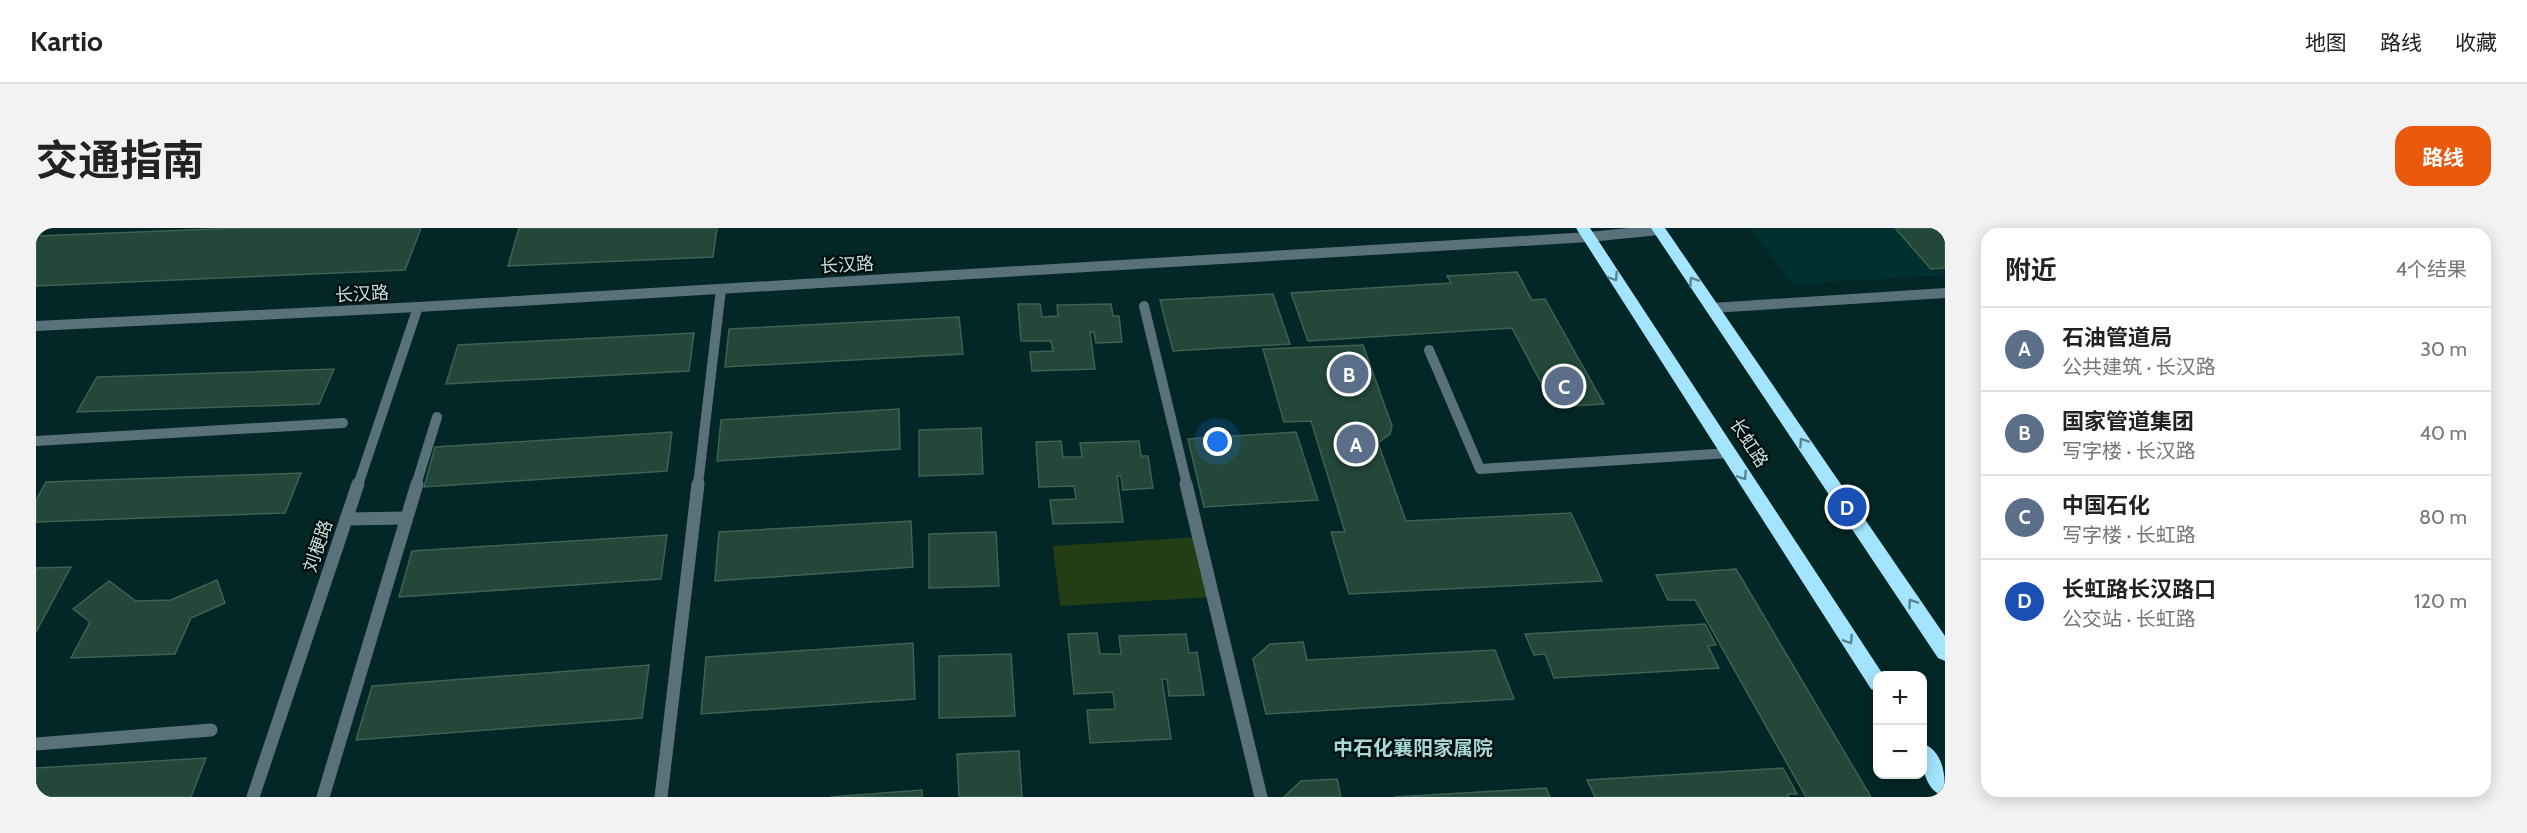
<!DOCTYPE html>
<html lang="zh">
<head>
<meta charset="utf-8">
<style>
	:root { --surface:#fff; --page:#f2f2f2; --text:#222; --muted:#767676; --line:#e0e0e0; --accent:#ea580c }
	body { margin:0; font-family:Cabin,"Noto Sans SC",sans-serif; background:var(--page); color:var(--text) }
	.controls { position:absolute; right:18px; bottom:18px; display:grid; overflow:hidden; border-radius:12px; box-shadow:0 3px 15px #0003 }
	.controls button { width:54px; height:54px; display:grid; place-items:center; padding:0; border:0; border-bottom:2px solid var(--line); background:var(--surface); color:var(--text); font:30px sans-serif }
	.you { position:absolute; left:1182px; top:214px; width:21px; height:21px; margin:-15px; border:4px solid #fff; border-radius:50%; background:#1a73e8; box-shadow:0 0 0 9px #1a73e833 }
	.badge { display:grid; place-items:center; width:39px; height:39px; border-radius:50%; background:var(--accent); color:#fff; font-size:20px; font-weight:700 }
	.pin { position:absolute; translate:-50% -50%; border:3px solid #fff; box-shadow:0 2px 6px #0006 }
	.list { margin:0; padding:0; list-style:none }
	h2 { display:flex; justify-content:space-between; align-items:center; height:78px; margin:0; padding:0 24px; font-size:26px }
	h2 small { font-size:20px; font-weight:400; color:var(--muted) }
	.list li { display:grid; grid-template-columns:39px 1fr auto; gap:18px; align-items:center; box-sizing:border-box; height:84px; padding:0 24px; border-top:2px solid var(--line) }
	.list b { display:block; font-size:22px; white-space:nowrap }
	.list p { margin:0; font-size:20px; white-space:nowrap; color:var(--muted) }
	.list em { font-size:20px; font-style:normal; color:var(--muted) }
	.map { position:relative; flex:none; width:1909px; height:569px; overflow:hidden; border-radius:18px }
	header { display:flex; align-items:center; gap:36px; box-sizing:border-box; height:84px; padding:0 30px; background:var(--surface); border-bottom:2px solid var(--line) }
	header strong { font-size:28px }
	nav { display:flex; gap:33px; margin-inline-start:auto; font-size:21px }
	.intro { display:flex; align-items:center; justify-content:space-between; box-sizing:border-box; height:144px; padding:0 36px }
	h1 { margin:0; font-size:42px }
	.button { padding:15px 27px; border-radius:18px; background:var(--accent); color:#fff; font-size:21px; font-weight:700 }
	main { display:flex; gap:36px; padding:0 36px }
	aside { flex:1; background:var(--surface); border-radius:18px; box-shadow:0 3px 15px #0003 }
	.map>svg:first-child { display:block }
	.built { fill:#013030 }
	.green { fill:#233e15 }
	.building { fill:#234739; stroke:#3d6152; stroke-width:1.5 }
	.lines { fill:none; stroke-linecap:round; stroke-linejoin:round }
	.lane-far1 { stroke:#58717b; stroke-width:10 }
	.lane { stroke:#58717b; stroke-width:13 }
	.street-far1 { stroke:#58717b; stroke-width:10 }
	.street { stroke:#58717b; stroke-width:13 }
	.highway { fill:#a3e5fe; fill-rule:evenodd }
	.oneway { stroke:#5a8492 }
	.labels { text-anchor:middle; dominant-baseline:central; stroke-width:4.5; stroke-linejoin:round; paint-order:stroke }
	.street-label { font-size:18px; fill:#c8dfdf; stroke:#000d0d }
	.neighbourhood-label { font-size:20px; font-weight:bold; fill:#a7d7d6; stroke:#000d0d }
</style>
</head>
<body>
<header>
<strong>Kartio</strong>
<nav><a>地图</a><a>路线</a><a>收藏</a></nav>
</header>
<div class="intro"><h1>交通指南</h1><a class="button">路线</a></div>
<main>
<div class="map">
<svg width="1909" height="569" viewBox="0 0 1909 569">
	<rect width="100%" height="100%" fill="#032626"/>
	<polygon class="built" points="1714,0 1909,0 1909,47 1757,56"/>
	<polygon class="green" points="1163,309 1177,369 1024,378 1017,318"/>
	<g class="building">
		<polygon points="203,0 385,0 369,42 0,58 0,8"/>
		<polygon points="483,0 681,0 677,29 472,38"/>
		<polygon points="1859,0 1909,0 1909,40 1895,41"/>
		<polygon points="1481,44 1496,72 1509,71 1568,176 1518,179 1476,100 1272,113 1255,65 1415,55 1411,48"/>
		<polygon points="1237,66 1254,116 1137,123 1124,72"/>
		<polygon points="982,76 1004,76 1006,89 1022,88 1021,77 1075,76 1077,88 1083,88 1086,114 1060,115 1058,104 1054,104 1059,141 996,143 994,124 1017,123 1015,113 985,113"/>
		<polygon points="923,89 927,126 689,139 693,101"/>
		<polygon points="658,105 653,143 410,156 422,117"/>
		<polygon points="1327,117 1356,198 1354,206 1342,215 1370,293 1535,285 1566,353 1313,366 1295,304 1309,304 1275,193 1248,194 1227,121"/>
		<polygon points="298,141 283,176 41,184 61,149"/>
		<polygon points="863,181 864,221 681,233 685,192"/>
		<polygon points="945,200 947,246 883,248 883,202"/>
		<polygon points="636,204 631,243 388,259 399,219"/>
		<polygon points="1260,204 1282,272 1168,279 1152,211"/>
		<polygon points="1025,213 1027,229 1046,229 1044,215 1103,213 1105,228 1112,228 1117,260 1087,262 1085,248 1081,248 1087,294 1017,296 1014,272 1040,271 1038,258 1003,259 1000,214"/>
		<polygon points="265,245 249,285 0,294 0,272 10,254"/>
		<polygon points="875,293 877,339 679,353 683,304"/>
		<polygon points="960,304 963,358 893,360 893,306"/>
		<polygon points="631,307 625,351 363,369 376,323"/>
		<polygon points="35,339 0,404 0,340"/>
		<polygon points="1700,341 1835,569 1770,569 1659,372 1632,372 1620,347"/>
		<polygon points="181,352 189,375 155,390 139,426 35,430 54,394 37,381 73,353 100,373 135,372"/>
		<polygon points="1669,396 1680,417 1672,418 1683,440 1518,450 1509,426 1498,427 1489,406"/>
		<polygon points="1061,405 1064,426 1085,426 1083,408 1150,406 1153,425 1161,424 1168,467 1133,468 1131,451 1126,451 1135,511 1054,515 1051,482 1079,481 1077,464 1038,466 1032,406"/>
		<polygon points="1267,414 1271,432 1459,422 1478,471 1230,486 1217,431 1234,416"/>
		<polygon points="877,415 879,471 665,486 670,429"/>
		<polygon points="975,426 979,488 903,490 903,428"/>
		<polygon points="613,437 606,490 320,512 336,458"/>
		<polygon points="983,523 986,569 923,569 921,526"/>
		<polygon points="170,530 155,569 0,569 0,540"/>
		<polygon points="1747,540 1761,566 1751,566 1753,569 1559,569 1551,552"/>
		<polygon points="1301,551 1305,569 1248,569 1265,553"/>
		<polygon points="1510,560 1514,569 1358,569"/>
		<polygon points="886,562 886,569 794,569"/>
	</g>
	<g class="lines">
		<g class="lane-far1">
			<polyline points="1108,78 1151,257"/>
			<polyline points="1393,122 1444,241 1693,225"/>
			<polyline points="0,213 307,195"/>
			<polyline points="380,257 401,189"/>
			<polyline points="662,257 685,61"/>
		</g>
		<g class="lane">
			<polyline points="1150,256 1225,569"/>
			<polyline points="310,291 370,290"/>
			<polyline points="0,516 175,502"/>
			<polyline points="287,569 381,256"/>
			<polyline points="625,569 662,256"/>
		</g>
		<g class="street-far1">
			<polyline points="1676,80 1909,65"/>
			<polyline points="0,98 382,79 1553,9 1623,2"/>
			<polyline points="322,257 382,79"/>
		</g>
		<polyline class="street" points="217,569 322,256"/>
		<g class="highway">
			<polygon points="1540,0 1554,0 1848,448 1842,448 1842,464 1835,461"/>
			<polygon points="1615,0 1629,0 1909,408 1909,433 1902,430"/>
			<path d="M1886 515C1909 524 1909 549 1909 569 1886 561 1886 535 1886 515Z"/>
		</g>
	</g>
	<defs><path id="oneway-chevron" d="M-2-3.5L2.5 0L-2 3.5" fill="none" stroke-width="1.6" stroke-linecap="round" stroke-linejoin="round" transform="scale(1.5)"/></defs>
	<g class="oneway">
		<use href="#oneway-chevron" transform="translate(1578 49) rotate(57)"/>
		<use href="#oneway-chevron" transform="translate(1657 53) rotate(-124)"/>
		<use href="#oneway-chevron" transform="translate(1767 214) rotate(-124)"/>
		<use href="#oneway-chevron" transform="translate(1707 248) rotate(57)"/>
		<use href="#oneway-chevron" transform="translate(1876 375) rotate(-124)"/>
		<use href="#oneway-chevron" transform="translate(1813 412) rotate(57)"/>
	</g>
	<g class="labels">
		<g class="street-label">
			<text transform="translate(811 37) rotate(-3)">长汉路</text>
			<text transform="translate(326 66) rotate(-3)">长汉路</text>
			<text transform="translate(1713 215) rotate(57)">长虹路</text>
			<text transform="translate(282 318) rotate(-71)">刘梗路</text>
		</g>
		<g class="neighbourhood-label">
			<text x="1377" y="520">中石化襄阳家属院</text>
		</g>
	</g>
</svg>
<div class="controls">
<button>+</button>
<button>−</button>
</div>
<div class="you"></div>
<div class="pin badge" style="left:1320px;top:216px;background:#5c6f8a">A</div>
<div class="pin badge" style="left:1313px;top:146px;background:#5c6f8a">B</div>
<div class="pin badge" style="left:1528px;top:158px;background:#5c6f8a">C</div>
<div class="pin badge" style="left:1811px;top:279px;background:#1a4fb4">D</div>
</div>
<aside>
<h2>附近<small>4个结果</small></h2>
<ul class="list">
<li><span class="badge" style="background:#5c6f8a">A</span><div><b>石油管道局</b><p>公共建筑 · 长汉路</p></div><em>30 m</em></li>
<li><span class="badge" style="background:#5c6f8a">B</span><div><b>国家管道集团</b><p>写字楼 · 长汉路</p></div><em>40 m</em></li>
<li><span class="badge" style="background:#5c6f8a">C</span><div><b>中国石化</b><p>写字楼 · 长虹路</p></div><em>80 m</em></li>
<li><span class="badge" style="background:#1a4fb4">D</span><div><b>长虹路长汉路口</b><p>公交站 · 长虹路</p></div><em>120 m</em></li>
</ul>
</aside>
</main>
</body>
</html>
